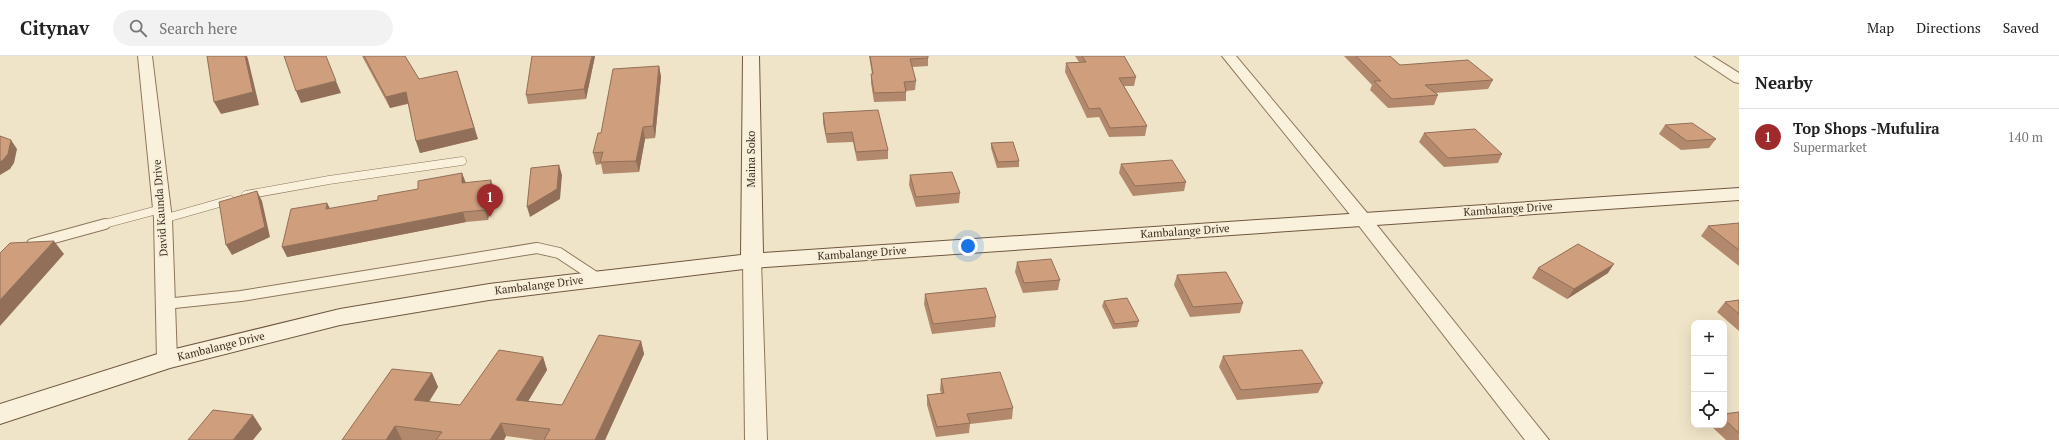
<!DOCTYPE html>
<html lang="en">
<head>
<meta charset="utf-8">
<style>
	:root { --surface:#fff; --page:#f2f2f2; --text:#222; --muted:#767676; --line:#e0e0e0; --accent:#9e2a2b }
	body { margin:0; font-family:"PT Serif",serif; background:var(--page); color:var(--text) }
	.controls { position:absolute; right:12px; bottom:12px; display:grid; overflow:hidden; border-radius:8px; box-shadow:0 4px 16px #0002 }
	.controls button { width:36px; height:36px; display:grid; place-items:center; padding:0; border:0; border-bottom:1px solid var(--line); background:var(--surface); color:var(--text); font:20px sans-serif }
	.you { position:absolute; left:968px; top:190px; width:14px; height:14px; margin:-10px; border:3px solid #fff; border-radius:50%; background:#1a73e8; box-shadow:0 0 0 6px #1a73e833 }
	.badge { display:grid; place-items:center; width:26px; height:26px; border-radius:50%; background:var(--accent); color:#fff; font-size:13px; font-weight:700 }
	.pin { position:absolute; translate:-50% -33px; filter:drop-shadow(0 1px 2px #0008) }
	.pin::after { content:''; position:absolute; top:21px; width:14px; height:12px; background:inherit; clip-path:polygon(0 0,100% 0,50% 100%) }
	.list { margin:0; padding:0; list-style:none }
	h2 { display:flex; justify-content:space-between; align-items:center; height:52px; margin:0; padding:0 16px; font-size:17px }
	h2 small { font-size:13px; font-weight:400; color:var(--muted) }
	.list li { display:grid; grid-template-columns:26px 1fr auto; gap:12px; align-items:center; box-sizing:border-box; height:56px; padding:0 16px; border-top:1px solid var(--line) }
	.list b { display:block; font-size:15px; white-space:nowrap }
	.list p { margin:0; font-size:13px; white-space:nowrap; color:var(--muted) }
	.list em { font-size:13px; font-style:normal; color:var(--muted) }
	.icon { flex:none; width:22px; height:22px; fill:none; stroke:currentColor; stroke-width:2; stroke-linecap:round; stroke-linejoin:round }
	.map { position:relative; flex:none; width:1739px; height:384px; overflow:hidden }
	header { display:flex; align-items:center; gap:24px; box-sizing:border-box; height:56px; padding:0 20px; background:var(--surface); border-bottom:1px solid var(--line) }
	header strong { font-size:19px }
	nav { display:flex; gap:22px; margin-inline-start:auto; font-size:14px }
	.search { width:280px; height:36px; background:var(--page); display:flex; align-items:center; gap:10px; box-sizing:border-box; padding:0 14px; border-radius:22px; color:var(--muted); font-size:15px }
	main { display:flex }
	aside { flex:1; background:var(--surface) }
	.map>svg:first-child { display:block }
	.lines { fill:none; stroke-linecap:round; stroke-linejoin:round }
	.lane-far1-casing { stroke:#8d765c; stroke-width:9 }
	.lane-casing { stroke:#8d765c; stroke-width:12 }
	.street-casing { stroke:#8d765c; stroke-width:2 }
	.secondary-casing { stroke:#6f573f; stroke-width:2 }
	.lane-far1 { stroke:#faf1dc; stroke-width:8 }
	.lane { stroke:#faf1dc; stroke-width:10 }
	.street { fill:#faf1dc; fill-rule:evenodd }
	.secondary { fill:#faf1dc; fill-rule:evenodd }
	.wall { fill:#b2896c }
	.shaded-wall { fill:#916f58 }
	.building { fill:#cf9f7d; stroke:#916f58 }
	.labels { text-anchor:middle; dominant-baseline:central; stroke-width:3.5; stroke-linejoin:round; paint-order:stroke }
	.street-label { font-size:11px; fill:#3d2e20; stroke:#f7eed8 }
</style>
</head>
<body>
<header>
<strong>Citynav</strong>
<div class="search"><svg class="icon" aria-label="search" viewBox="0 0 24 24"><circle cx="10" cy="10" r="6"/><path d="M15 15l6 6"/></svg>Search here</div>
<nav><a>Map</a><a>Directions</a><a>Saved</a></nav>
</header>
<main>
<div class="map">
<svg width="1739" height="384" viewBox="0 0 1739 384">
	<rect width="100%" height="100%" fill="#f0e4c8"/>
	<g class="lines">
		<g class="lane-far1-casing">
			<g id="lane-far1">
				<polyline points="246,139 329,124 462,105"/>
				<polyline points="163,163 230,144"/>
				<polyline points="101,169 161,153"/>
			</g>
		</g>
		<g class="lane-casing">
			<g id="lane">
				<polyline points="32,188 105,168"/>
				<polyline points="165,248 241,240 537,192 559,197 597,222"/>
			</g>
		</g>
		<g class="street-casing">
			<g id="street">
				<polygon points="138,0 152,0 172,163 177,304 174,309 167,312 160,309 157,304 154,163"/>
				<polygon points="1222,0 1236,0 1368,158 1549,384 1525,384 1356,166"/>
				<polygon points="1695,0 1712,0 1739,17 1739,27 1734,26"/>
				<polygon points="752,199 758,201 761,205 767,384 745,384 743,205 746,201"/>
			</g>
		</g>
		<g class="secondary-casing">
			<polygon id="secondary" points="743,0 759,0 763,197 1739,132 1739,144 752,212 489,244 340,269 170,312 0,368 0,348 167,295 340,253 489,228 741,199"/>
		</g>
		<use href="#lane-far1" class="lane-far1"/>
		<use href="#lane" class="lane"/>
		<use href="#street" class="street"/>
		<use href="#secondary" class="secondary"/>
	</g>
	<g class="wall">
		<polygon points="362,0 405,0 419,23 478,83 420,97 416,85 408,48 390,52"/>
		<polygon points="595,0 586,43 528,48 526,39"/>
		<polygon points="869,0 928,0 928,10 912,11 916,25 915,34 906,35 906,45 874,46 871,27 871,18 872,18"/>
		<polygon points="1075,0 1124,0 1136,21 1134,30 1124,30 1147,70 1145,80 1109,81 1099,61 1087,62 1065,16 1066,7 1079,6"/>
		<polygon points="1344,0 1390,0 1400,9 1493,24 1488,33 1435,37 1438,39 1434,49 1388,52 1370,34 1372,29"/>
		<polygon points="659,10 661,21 655,82 645,83 639,116 603,118 601,108 596,109 593,97 601,77"/>
		<polygon points="823,57 888,94 888,103 857,105 853,86 827,87 823,67"/>
		<polygon points="1665,69 1716,83 1709,92 1681,94 1659,78"/>
		<polygon points="1424,77 1502,98 1498,107 1444,111 1419,86"/>
		<polygon points="991,87 1019,105 1019,111 997,112 991,92"/>
		<polygon points="1121,108 1186,126 1184,135 1133,140 1119,117"/>
		<polygon points="462,117 465,127 494,133 488,164 466,166 287,201 330,153 378,144 418,133"/>
		<polygon points="910,119 960,137 959,147 916,151 909,129"/>
		<polygon points="1739,167 1739,210 1701,180 1708,170"/>
		<polygon points="1017,206 1060,224 1058,234 1023,237 1015,216"/>
		<polygon points="1538,212 1608,217 1567,243 1532,222"/>
		<polygon points="1177,219 1243,247 1240,257 1190,261 1174,229"/>
		<polygon points="925,238 996,261 995,271 932,278 924,248"/>
		<polygon points="1739,244 1739,275 1717,256 1725,246"/>
		<polygon points="1104,245 1139,265 1137,271 1113,273 1102,250"/>
		<polygon points="641,285 644,298 605,384 535,384 506,380 504,384 342,384 432,317 438,331 429,346 460,349 543,301 547,314 528,345 562,349"/>
		<polygon points="1223,300 1323,327 1318,337 1237,344 1219,311"/>
		<polygon points="941,323 1013,352 1012,363 970,368 969,377 936,381 927,349 927,339 941,337 940,334"/>
		<polygon points="1739,356 1739,384 1726,384 1710,369 1724,369 1724,358"/>
	</g>
	<g class="shaded-wall">
		<polygon points="245,0 247,0 248,3 259,49 221,58 214,46"/>
		<polygon points="592,0 595,0 586,43 584,33"/>
		<polygon points="659,10 661,21 655,82 653,70"/>
		<polygon points="457,15 478,83 420,97 416,85"/>
		<polygon points="336,25 341,37 301,47 296,35"/>
		<polygon points="406,36 409,47 390,52 386,41"/>
		<polygon points="643,71 645,83 639,116 636,105"/>
		<polygon points="11,84 17,93 14,107 10,113 0,119 0,106"/>
		<polygon points="559,109 562,119 560,143 530,161 527,151"/>
		<polygon points="462,117 466,127 462,127"/>
		<polygon points="491,124 494,133 488,164 485,154"/>
		<polygon points="257,135 262,145 270,181 232,199 226,189"/>
		<polygon points="327,147 332,156 326,153"/>
		<polygon points="463,156 466,166 287,201 282,191"/>
		<polygon points="54,185 64,198 0,270 0,244"/>
		<polygon points="1614,208 1608,217 1567,243 1574,233"/>
		<polygon points="641,285 644,298 605,384 595,384"/>
		<polygon points="543,301 547,314 521,357 516,344"/>
		<polygon points="432,317 438,331 421,358 414,344"/>
		<polygon points="253,359 262,373 253,384 233,384"/>
		<polygon points="501,367 506,380 504,384 490,384"/>
		<polygon points="395,370 402,384 386,384"/>
	</g>
	<g class="building">
		<polygon points="207,0 245,0 253,36 214,46"/>
		<polygon points="284,0 326,0 336,25 296,35"/>
		<polygon points="364,0 405,0 419,23 457,15 474,72 416,85 406,36 386,41"/>
		<polygon points="532,0 592,0 584,33 526,39"/>
		<polygon points="870,0 928,0 928,2 910,3 916,25 904,26 906,36 874,37 871,18 873,18"/>
		<polygon points="1082,0 1124,0 1136,21 1119,22 1147,70 1110,72 1100,52 1089,53 1066,7 1086,6"/>
		<polygon points="1356,0 1390,0 1400,9 1468,4 1493,24 1425,29 1438,39 1392,43 1374,25 1381,25"/>
		<polygon points="659,10 653,70 643,71 636,105 600,106 603,96 593,97 598,77 601,77 613,13"/>
		<polygon points="878,54 888,94 856,96 852,76 826,78 823,57"/>
		<polygon points="1692,67 1716,83 1687,85 1665,69"/>
		<polygon points="1475,73 1502,98 1448,102 1424,77"/>
		<polygon points="0,80 11,84 8,98 3,104 0,106"/>
		<polygon points="1013,86 1019,105 998,106 991,87"/>
		<polygon points="1172,104 1186,126 1135,130 1121,108"/>
		<polygon points="559,109 557,133 527,151 531,112"/>
		<polygon points="952,116 960,137 916,141 910,119"/>
		<polygon points="462,117 462,127 491,124 485,154 463,156 282,191 291,153 327,147 326,153 378,144 378,140 418,133 418,125"/>
		<polygon points="257,135 265,171 226,189 219,146"/>
		<polygon points="1739,167 1739,194 1708,170"/>
		<polygon points="54,185 0,244 0,197 10,187"/>
		<polygon points="1578,188 1614,208 1574,233 1538,212"/>
		<polygon points="1051,203 1060,224 1024,227 1017,206"/>
		<polygon points="1226,216 1243,247 1193,251 1177,219"/>
		<polygon points="986,232 996,261 933,268 925,238"/>
		<polygon points="1127,242 1139,265 1115,268 1104,245"/>
		<polygon points="1739,244 1739,258 1725,246"/>
		<polygon points="599,279 641,285 595,384 544,384 550,373 501,367 490,384 436,384 442,376 395,370 386,384 342,384 392,313 432,317 414,344 460,349 499,294 543,301 516,344 562,349"/>
		<polygon points="1302,294 1323,327 1241,334 1223,300"/>
		<polygon points="1000,316 1013,352 967,358 970,367 937,371 927,339 944,337 941,323"/>
		<polygon points="213,354 253,359 233,384 188,384"/>
		<polygon points="1739,356 1739,377 1724,363 1724,358"/>
	</g>
	<g class="labels">
		<g class="street-label">
			<text transform="translate(751 103) rotate(-90)">Maina Soko</text>
			<text transform="translate(160 152) rotate(-94)">David Kaunda Drive</text>
			<text transform="translate(1508 153) rotate(-4)">Kambalange Drive</text>
			<text transform="translate(1185 175) rotate(-4)">Kambalange Drive</text>
			<text transform="translate(862 197) rotate(-4)">Kambalange Drive</text>
			<text transform="translate(539 229) rotate(-7)">Kambalange Drive</text>
			<text transform="translate(221 290) rotate(-14)">Kambalange Drive</text>
		</g>
	</g>
</svg>
<div class="controls">
<button>+</button>
<button>−</button>
<button><svg class="icon" aria-label="locate" viewBox="0 0 24 24"><circle cx="12" cy="12" r="6"/><path d="M12 2v4M12 18v4M2 12h4M18 12h4"/></svg></button>
</div>
<div class="you"></div>
<div class="pin badge" style="left:490px;top:161px">1</div>
</div>
<aside>
<h2>Nearby<small></small></h2>
<ul class="list">
<li><span class="badge">1</span><div><b>Top Shops -Mufulira</b><p>Supermarket</p></div><em>140 m</em></li>
</ul>
</aside>
</main>
</body>
</html>
